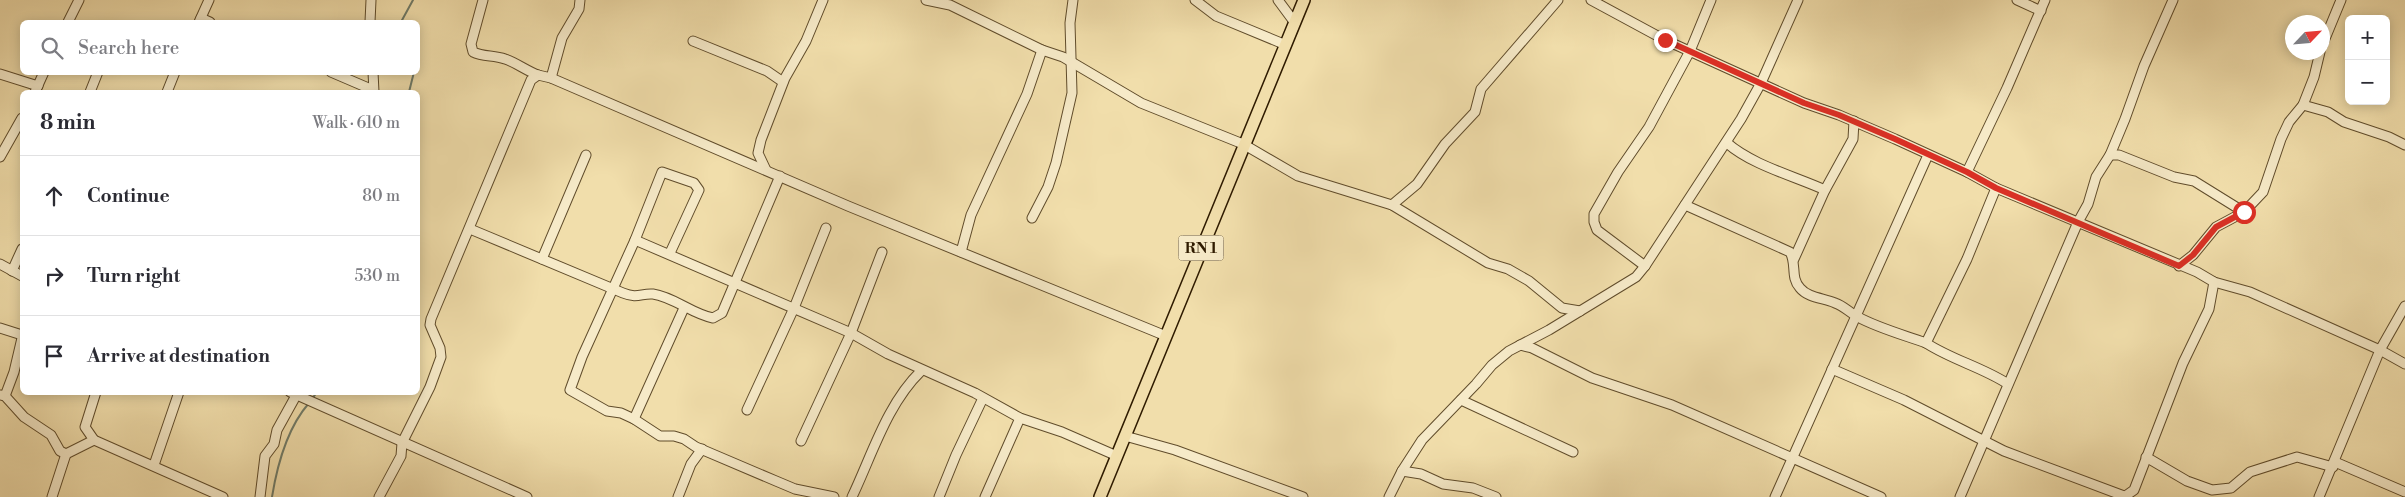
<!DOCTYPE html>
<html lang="en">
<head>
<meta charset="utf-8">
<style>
	:root { --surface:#fff; --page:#f7f7f7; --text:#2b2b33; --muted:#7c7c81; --line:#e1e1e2 }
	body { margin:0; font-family:"Libre Bodoni",serif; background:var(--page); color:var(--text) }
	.controls { position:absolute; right:15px; top:15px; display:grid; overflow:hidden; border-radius:8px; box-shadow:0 2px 12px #0003 }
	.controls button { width:45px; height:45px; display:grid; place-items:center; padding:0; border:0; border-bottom:1px solid var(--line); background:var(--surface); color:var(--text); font:25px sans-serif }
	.compass { position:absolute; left:2285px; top:15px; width:45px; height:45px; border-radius:50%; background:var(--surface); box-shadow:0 2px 12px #0003; rotate:64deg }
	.stop { position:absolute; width:15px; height:15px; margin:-11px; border:4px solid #d93025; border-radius:50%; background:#fff }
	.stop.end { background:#d93025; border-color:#fff; box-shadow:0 1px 5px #0008 }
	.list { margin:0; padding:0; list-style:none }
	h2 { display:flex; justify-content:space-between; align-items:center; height:65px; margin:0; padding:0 20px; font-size:21px }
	h2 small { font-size:16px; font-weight:400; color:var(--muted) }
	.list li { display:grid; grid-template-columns:32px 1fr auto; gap:15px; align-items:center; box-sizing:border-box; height:80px; padding:0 20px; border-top:1px solid var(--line) }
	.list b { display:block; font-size:19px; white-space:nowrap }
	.list em { font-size:16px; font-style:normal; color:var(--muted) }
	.icon { flex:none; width:28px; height:28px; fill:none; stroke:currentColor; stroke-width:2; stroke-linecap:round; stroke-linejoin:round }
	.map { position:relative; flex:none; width:2405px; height:497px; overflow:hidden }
	.search { position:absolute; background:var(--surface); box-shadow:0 2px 12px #0003; left:20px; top:20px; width:400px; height:55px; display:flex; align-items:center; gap:12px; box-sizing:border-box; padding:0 18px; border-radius:8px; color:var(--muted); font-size:19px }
	.panel { position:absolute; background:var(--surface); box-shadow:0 2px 12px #0003; left:20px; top:90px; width:400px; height:305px; border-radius:8px }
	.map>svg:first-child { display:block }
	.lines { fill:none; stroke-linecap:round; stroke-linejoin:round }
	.stream { stroke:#707b68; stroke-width:2 }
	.minor-casing { stroke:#604c2b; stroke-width:11 }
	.major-casing { stroke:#2f1b00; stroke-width:14 }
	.minor { stroke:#f6eac8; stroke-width:9 }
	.major { stroke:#f1deab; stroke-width:11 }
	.route { stroke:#d93025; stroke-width:6 }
	.labels { text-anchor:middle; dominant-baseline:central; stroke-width:4; stroke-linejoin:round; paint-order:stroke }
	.shield { fill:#f6eac8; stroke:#6b593c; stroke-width:1 }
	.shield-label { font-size:15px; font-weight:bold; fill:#2f1b00 }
</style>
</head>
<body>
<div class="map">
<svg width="2405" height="497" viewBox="0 0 2405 497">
	<rect width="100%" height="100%" fill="#f1deab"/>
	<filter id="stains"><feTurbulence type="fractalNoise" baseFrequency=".004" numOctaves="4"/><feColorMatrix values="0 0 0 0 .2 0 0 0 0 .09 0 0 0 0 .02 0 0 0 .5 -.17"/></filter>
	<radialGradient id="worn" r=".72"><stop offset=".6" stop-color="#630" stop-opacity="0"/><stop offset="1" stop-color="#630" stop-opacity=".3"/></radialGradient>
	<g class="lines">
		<g class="stream">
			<polyline points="401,22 413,0"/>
			<polyline points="418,59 418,66"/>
			<polyline points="409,92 414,72"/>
			<polyline points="312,399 317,392"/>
			<path d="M272 497C277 466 288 427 309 403"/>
		</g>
		<g class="minor-casing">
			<g id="minor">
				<path d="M483 0 471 44 473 52C483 57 494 55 505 59 515 62 527 71 538 75"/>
				<polyline points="926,0 950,5 1042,50 1063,57 1141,103 1243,144 1298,176 1392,205 1488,263 1508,269 1529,281 1562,308 1580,311"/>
				<polyline points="1195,0 1216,16 1286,45"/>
				<polyline points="1278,0 1295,23"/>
				<polyline points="1591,0 1665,40 1804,103 1839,115 1895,139 1967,172 1996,188 2197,272 2214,282 2250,292 2380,350 2405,364"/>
				<polyline points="2017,0 2041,11"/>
				<polyline points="201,18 210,22"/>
				<polyline points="68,22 79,0"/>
				<polyline points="199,22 209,0"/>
				<polyline points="370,22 371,0"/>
				<polyline points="693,41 767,71 783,82"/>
				<polyline points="2322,46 2341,0"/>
				<polyline points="331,72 373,90"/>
				<polyline points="373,72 374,92"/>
				<polyline points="0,74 38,86"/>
				<polyline points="551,78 562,38 579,9 580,0"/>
				<polyline points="35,92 44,72"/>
				<polyline points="90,92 98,72"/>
				<polyline points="167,92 175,72"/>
				<polyline points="2303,105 2328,112 2344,122 2389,137 2405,145"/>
				<path d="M1727 143C1752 165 1794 176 1825 190"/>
				<polyline points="2110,155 2119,155 2174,177 2194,181 2244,212"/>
				<polyline points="0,157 22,118"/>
				<polyline points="766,170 758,153 761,140 785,78 806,41 823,0"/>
				<polyline points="1967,172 2007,88 2045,0"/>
				<polyline points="1392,205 1417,184 1445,144 1475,112 1481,89 1558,0"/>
				<path d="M1685 205 1790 252C1797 264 1790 277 1800 288 1808 298 1824 298 1835 303 1844 306 1850 313 1858 317 1878 328 1904 335 1926 343L1967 259 1996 188"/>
				<polyline points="1032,218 1048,187 1056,163 1072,93 1070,23 1073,0"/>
				<path d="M470 229 623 293C638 299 641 293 653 294 674 297 692 314 713 318L722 313 780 176"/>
				<polyline points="635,240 851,333 888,354 975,393 1020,418 1062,432 1117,456"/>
				<polyline points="961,252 971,215 1027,94 1042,50"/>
				<polyline points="670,253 699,190 694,183 662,172 635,240 582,357 570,390 607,411 621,413 634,419 660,436 674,436 684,439 696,447 776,481 795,489 834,497"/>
				<polyline points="542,259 586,155"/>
				<polyline points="1794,259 1825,190 1853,139 1854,121"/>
				<polyline points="0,264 22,276"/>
				<polyline points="1645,266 1597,230 1594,222 1594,214 1618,172 1649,127 1690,51 1711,0"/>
				<polyline points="2179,266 2193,255 2216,227 2244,212 2263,192 2281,139 2289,122 2303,105 2314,77 2320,52"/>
				<polyline points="12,271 22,249"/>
				<polyline points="0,328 22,335"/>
				<path d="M1926 343C1952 360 1982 367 2008 384"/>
				<polyline points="1520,345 1532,348 1592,378 1672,405 1881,497"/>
				<polyline points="1832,369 1904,400 2004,451 2124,496"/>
				<polyline points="96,392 85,427 94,440 223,497"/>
				<polyline points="290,392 527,497"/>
				<polyline points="0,395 5,396 24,417 51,435 60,451 66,454 94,440"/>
				<polyline points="5,396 14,372 22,338"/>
				<polyline points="1461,400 1573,452"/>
				<polyline points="747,410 794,308 826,228"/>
				<polyline points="634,419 684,308"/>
				<polyline points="1125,436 1175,450 1303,497"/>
				<polyline points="801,441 851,333 882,252"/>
				<polyline points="2146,457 2187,481 2212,490 2231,488 2250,472 2297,457 2333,467"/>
				<polyline points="2335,462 2405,492"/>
				<polyline points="154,465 179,392"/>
				<polyline points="1402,471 1421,474 1443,484 1473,488 1496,497"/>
				<polyline points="52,497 66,454"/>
				<polyline points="260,497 265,456 274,444 277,430 298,392"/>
				<polyline points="379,497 401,456 402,443 430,387 441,357 440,348 430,325 431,319 531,80 538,75 551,78 848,206 1166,336"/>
				<polyline points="678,497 691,464 702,449"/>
				<path d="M852 497C872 455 887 404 921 371"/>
				<polyline points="939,497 956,455 983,398"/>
				<polyline points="985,497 1020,418"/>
				<polyline points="1389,497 1402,471 1422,440 1476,384 1492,365 1509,351 1549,330 1636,277 1645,266 1741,119 1761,83 1798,0"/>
				<polyline points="1775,497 1928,155"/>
				<polyline points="1960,497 2078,222 2088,204 2096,177 2110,155 2125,119 2144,66 2173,0"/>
				<polyline points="2124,497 2134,490 2183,363 2209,309 2214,282"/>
				<polyline points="2319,497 2380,350 2405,306"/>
			</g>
		</g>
		<g class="major-casing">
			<polyline id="major" points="1100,497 1304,0"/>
		</g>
		<use href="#minor" class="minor"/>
		<use href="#major" class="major"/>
	</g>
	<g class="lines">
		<polyline class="route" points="1665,40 1804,103 1839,115 1895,139 1967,172 1996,188 2179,266 2193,255 2216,227 2244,212"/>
	</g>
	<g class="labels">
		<rect class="shield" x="1178.5" y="235.5" width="45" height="25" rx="4"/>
		<g class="shield-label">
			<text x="1201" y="248">RN 1</text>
		</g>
	</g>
	<rect width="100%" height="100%" filter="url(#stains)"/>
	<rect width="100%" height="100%" fill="url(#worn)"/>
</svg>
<div class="controls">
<button>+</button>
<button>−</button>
</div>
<svg class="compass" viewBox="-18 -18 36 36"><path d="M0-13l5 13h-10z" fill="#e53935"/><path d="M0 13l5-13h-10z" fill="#7c7c81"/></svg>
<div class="stop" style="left:2244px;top:212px"></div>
<div class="stop end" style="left:1665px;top:40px"></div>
<div class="search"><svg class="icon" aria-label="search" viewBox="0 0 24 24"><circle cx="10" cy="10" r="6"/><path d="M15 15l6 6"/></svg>Search here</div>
<section class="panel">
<h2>8 min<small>Walk · 610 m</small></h2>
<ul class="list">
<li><svg class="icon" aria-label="ahead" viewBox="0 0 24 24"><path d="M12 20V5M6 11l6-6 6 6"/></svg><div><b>Continue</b></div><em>80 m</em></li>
<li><svg class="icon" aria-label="right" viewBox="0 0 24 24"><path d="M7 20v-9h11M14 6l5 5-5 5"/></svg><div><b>Turn right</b></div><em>530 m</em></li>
<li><svg class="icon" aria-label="arrive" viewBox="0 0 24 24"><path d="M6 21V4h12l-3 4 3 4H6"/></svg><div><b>Arrive at destination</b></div></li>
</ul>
</section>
</div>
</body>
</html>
